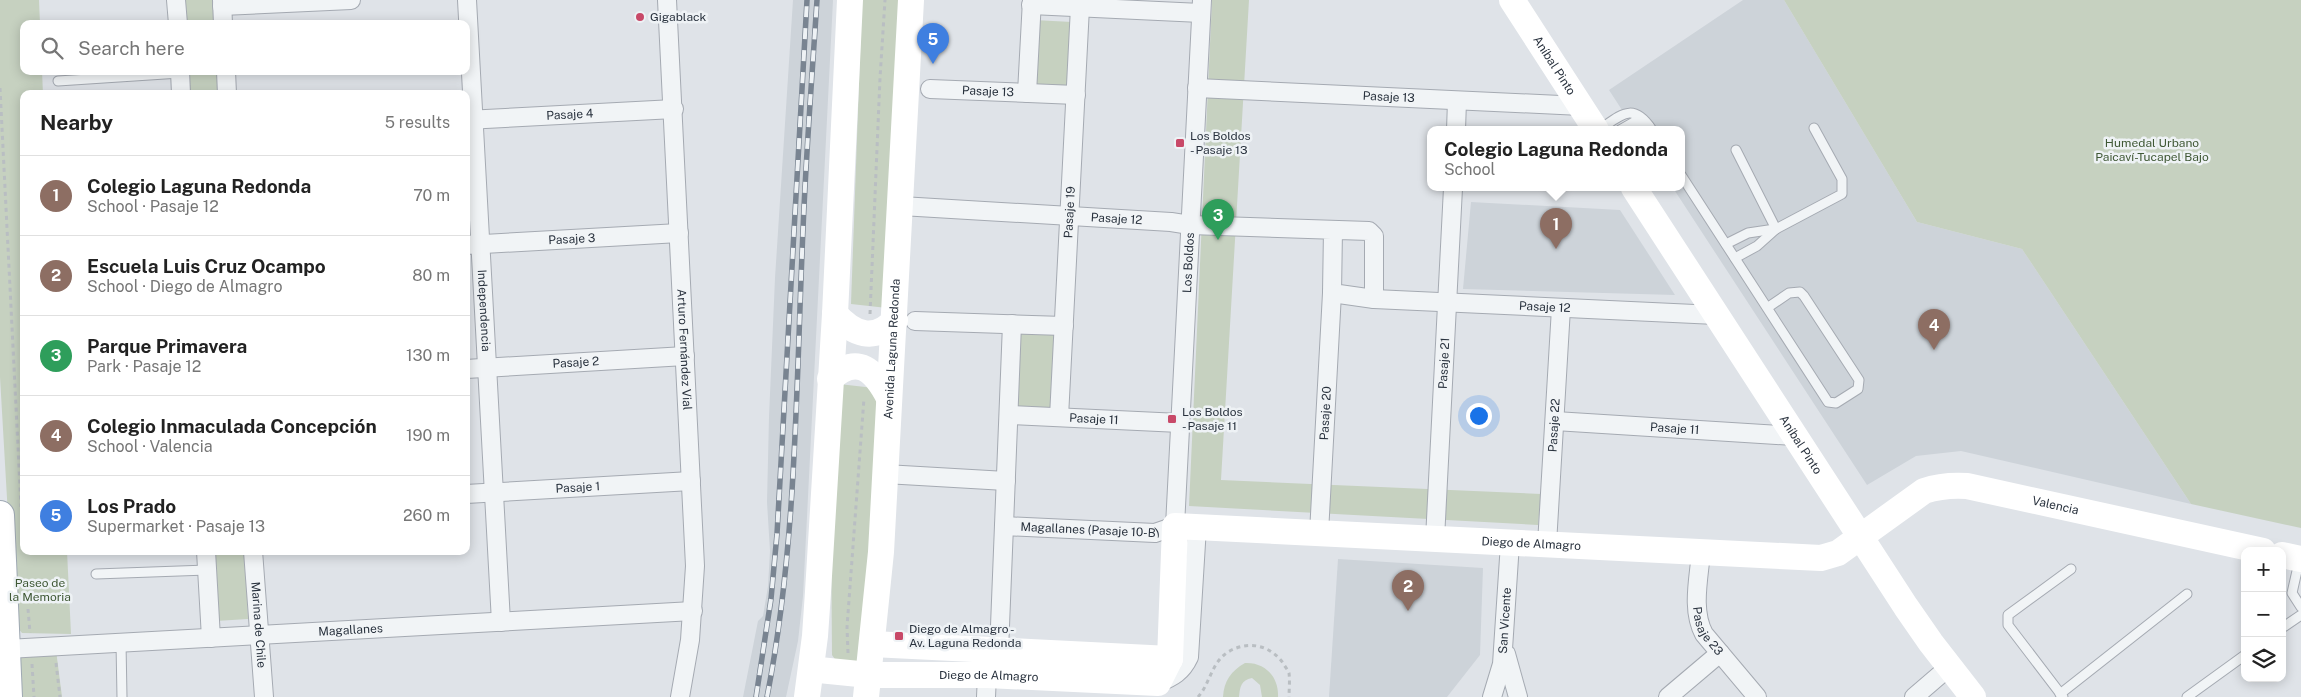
<!DOCTYPE html>
<html lang="en">
<head>
<meta charset="utf-8">
<style>
	:root { --surface:#fff; --page:#f2f2f2; --text:#222; --muted:#767676; --line:#e0e0e0; --accent:#db2777 }
	body { margin:0; font-family:"Public Sans",sans-serif; background:var(--page); color:var(--text) }
	.controls { position:absolute; right:15px; bottom:15px; display:grid; overflow:hidden; border-radius:10px; box-shadow:0 2px 12px #0003 }
	.controls button { width:45px; height:45px; display:grid; place-items:center; padding:0; border:0; border-bottom:1px solid var(--line); background:var(--surface); color:var(--text); font:25px sans-serif }
	.you { position:absolute; left:1478px; top:415px; width:18px; height:18px; margin:-12px; border:4px solid #fff; border-radius:50%; background:#1a73e8; box-shadow:0 0 0 8px #1a73e833 }
	.badge { display:grid; place-items:center; width:32px; height:32px; border-radius:50%; background:var(--accent); color:#fff; font-size:16px; font-weight:700 }
	.pin { position:absolute; translate:-50% -41px; filter:drop-shadow(0 1px 2px #0008) }
	.pin::after { content:''; position:absolute; top:26px; width:18px; height:15px; background:inherit; clip-path:polygon(0 0,100% 0,50% 100%) }
	.popup { position:absolute; left:1427px; top:126px; width:258px; height:65px; box-sizing:border-box; display:grid; place-content:center; border-radius:10px; background:var(--surface); filter:drop-shadow(0 1px 4px #0005); font-size:16px; white-space:nowrap; color:var(--muted) }
	.popup b { font-size:19px; color:var(--text) }
	.popup::after { content:''; position:absolute; left:50%; top:100%; margin-left:-10px; border:10px solid transparent; border-top-color:var(--surface) }
	.list { margin:0; padding:0; list-style:none }
	h2 { display:flex; justify-content:space-between; align-items:center; height:65px; margin:0; padding:0 20px; font-size:21px }
	h2 small { font-size:16px; font-weight:400; color:var(--muted) }
	.list li { display:grid; grid-template-columns:32px 1fr auto; gap:15px; align-items:center; box-sizing:border-box; height:80px; padding:0 20px; border-top:1px solid var(--line) }
	.list b { display:block; font-size:19px; white-space:nowrap }
	.list p { margin:0; font-size:16px; white-space:nowrap; color:var(--muted) }
	.list em { font-size:16px; font-style:normal; color:var(--muted) }
	.icon { flex:none; width:28px; height:28px; fill:none; stroke:currentColor; stroke-width:2; stroke-linecap:round; stroke-linejoin:round }
	.map { position:relative; flex:none; width:2301px; height:697px; overflow:hidden }
	.search { position:absolute; background:var(--surface); box-shadow:0 2px 12px #0003; left:20px; top:20px; width:450px; height:55px; display:flex; align-items:center; gap:12px; box-sizing:border-box; padding:0 18px; border-radius:10px; color:var(--muted); font-size:19px }
	.panel { position:absolute; background:var(--surface); box-shadow:0 2px 12px #0003; left:20px; top:90px; width:450px; height:465px; border-radius:10px }
	.map>svg:first-child { display:block }
	.built { fill:#cdd3d9 }
	.green { fill:#c6d1c0 }
	.lines { fill:none; stroke-linecap:round; stroke-linejoin:round }
	.lane-casing { stroke:#a5aab2; stroke-width:11 }
	.street-casing { stroke:#a5aab2; stroke-width:20 }
	.primary-casing { stroke:#9fa9b3; stroke-width:30 }
	.path { stroke:#b9bec2; stroke-width:3; stroke-dasharray:4 4; stroke-linecap:butt }
	.lane { stroke:#f1f4f6; stroke-width:9 }
	.street { stroke:#f1f4f6; stroke-width:18 }
	.secondary { stroke:#fff; stroke-width:26 }
	.primary { stroke:#fff; stroke-width:28 }
	.rail-casing { stroke:#798491; stroke-width:5.5 }
	.rail { stroke:#eef2f5; stroke-width:4; stroke-dasharray:11; stroke-linecap:butt }
	.poi-dot { fill:#c84968; stroke:#eef2f5; stroke-width:2 }
	.labels { text-anchor:middle; dominant-baseline:central; stroke-width:5; stroke-linejoin:round; paint-order:stroke }
	.poi-label { font-size:12px; fill:#29323e; stroke:#eef2f5; text-anchor:start }
	.street-label { font-size:12px; fill:#29323e; stroke:#eef2f5 }
	.park-label { font-size:12px; fill:#405936; stroke:#eef2f5 }
</style>
</head>
<body>
<div class="map">
<svg width="2301" height="697" viewBox="0 0 2301 697">
	<rect width="100%" height="100%" fill="#dfe3e8"/>
	<g class="built">
		<polygon points="793,0 833,0 803,596 798,641 786,697 743,697 758,621 763,616 768,586 770,551 767,502 769,417 775,278"/>
		<polygon points="1743,0 1784,0 1917,222 2022,249 2191,504 1961,451 1916,456 1867,485 1673,188 1681,188 1681,130 1635,130 1609,90"/>
		<polygon points="1471,202 1620,210 1675,295 1463,289"/>
		<polygon points="1338,559 1483,568 1480,655 1447,697 1329,697"/>
	</g>
	<g class="green">
		<polygon points="0,0 39,0 40,24 24,24 24,71 42,71 43,94 24,94 24,551 67,551 71,634 22,633 18,628 13,602 0,377"/>
		<polygon points="181,0 214,0 215,24 182,24"/>
		<polygon points="862,0 901,0 887,308 851,304"/>
		<polygon points="1212,0 1249,0 1221,480 1541,494 1538,525 1189,506"/>
		<polygon points="1784,0 2301,0 2301,528 2191,504 2022,249 1917,222"/>
		<polygon points="1034,20 1072,22 1068,95 1030,93"/>
		<polygon points="185,71 218,71 219,94 186,94"/>
		<polygon points="1021,334 1058,334 1055,411 1018,409"/>
		<polygon points="830,383 883,389 860,668 839,665 832,655"/>
		<polygon points="212,551 245,551 248,619 216,621"/>
		<polygon points="56,650 62,697 15,697 16,651"/>
		<path d="M1245 663C1265 662 1279 677 1278 697H1262L1260 685 1252 678C1241 680 1240 687 1239 697H1223C1224 681 1231 671 1245 663Z"/>
	</g>
	<g class="lines">
		<g class="lane-casing">
			<g id="lane">
				<polyline points="58,81 180,73"/>
				<path d="M1599 130C1621 115 1633 101 1652 130"/>
				<polyline points="1620,130 1634,122 1649,126"/>
				<polyline points="1736,150 1776,229"/>
				<polyline points="1681,175 1828,402 1836,403 1858,389 1859,380 1804,296 1800,292 1789,293 1767,308"/>
				<polyline points="1726,244 1748,233 1775,229"/>
				<polyline points="1735,258 1757,246 1776,229 1842,194 1842,179 1814,128"/>
				<polyline points="2299,562 2292,593 2301,607"/>
				<polyline points="96,574 207,570"/>
				<polyline points="2282,628 2301,615"/>
				<polyline points="121,643 122,697"/>
				<polyline points="2060,694 2187,594"/>
				<polyline points="2063,697 2008,625 2008,615 2071,569"/>
				<polyline points="2187,697 2245,655"/>
			</g>
		</g>
		<g class="street-casing">
			<g id="street">
				<polyline points="176,0 178,24"/>
				<polyline points="222,0 223,24"/>
				<path id="s1" d="M467 0 501 622"/>
				<path id="s2" d="M667 0 695 566 690 640 680 697"/>
				<polyline points="1031,5 1201,13"/>
				<polyline points="222,6 351,0"/>
				<polyline points="180,71 181,94"/>
				<polyline points="226,71 227,94"/>
				<path id="s3" d="M1197 88 1581 106"/>
				<path id="s4" d="M930 89 1076 95"/>
				<polyline points="1027,93 1032,0"/>
				<path id="s5" d="M466 120 674 109"/>
				<polyline points="1456,130 1457,101"/>
				<path id="s6" d="M901 206 1171 222 1190 225 1369 231 1374 236V299L1332 293 1333 230"/>
				<path id="s7" d="M466 245 679 233"/>
				<path id="s8" d="M1374 299 1716 315"/>
				<polyline points="915,321 1064,326"/>
				<path id="s9" d="M466 369 685 356"/>
				<path id="s10" d="M1009 415 1180 423"/>
				<path id="s11" d="M1059 417 1080 7"/>
				<path id="s12" d="M1555 421 1794 436"/>
				<polyline points="885,474 1006,481"/>
				<path id="s13" d="M466 494 691 481"/>
				<path id="s14" d="M1004 526 1155 533 1175 526 1202 0"/>
				<path id="s15" d="M1319 533 1332 293"/>
				<path id="s16" d="M1435 539 1453 188"/>
				<path id="s17" d="M1547 544 1561 308"/>
				<polyline points="206,551 211,638"/>
				<path id="s18" d="M253 551 264 697"/>
				<path id="s19" d="M1701 552C1699 578 1691 610 1704 634L1757 697"/>
				<path id="s20" d="M7 649 693 611"/>
				<polyline points="999,651 1012,324"/>
				<polyline points="1506,654 1518,697"/>
				<path d="M1158 683C1173 677 1182 672 1189 657L1197 527"/>
				<polyline points="986,697 987,675"/>
				<path id="s21" d="M1492 697 1502 664 1510 543"/>
				<polyline points="1668,697 1720,653"/>
				<polyline points="1914,697 1949,667"/>
			</g>
		</g>
		<g class="primary-casing">
			<polyline id="primary" points="0,515 8,697"/>
		</g>
		<g class="path">
			<polyline points="0,88 21,507"/>
			<polyline points="870,314 880,78 885,0"/>
			<polyline points="28,609 30,633"/>
			<polyline points="848,653 847,627 864,398"/>
			<polyline points="56,663 60,697"/>
			<polyline points="32,664 34,697"/>
			<path d="M1198 697C1210 684 1211 663 1228 652 1248 640 1270 645 1283 663 1285 667 1288 670 1289 673 1290 681 1289 690 1289 697"/>
		</g>
		<use href="#lane" class="lane"/>
		<use href="#street" class="street"/>
		<g class="secondary">
			<path id="s22" d="M1512 0 1596 130"/>
			<path id="s23" d="M1634 188 1906 607 1931 643 1973 697"/>
			<path d="M835 314C853 334 874 343 895 320"/>
			<path d="M830 379C858 353 875 371 889 398"/>
			<polyline points="2282,555 2301,559"/>
			<polyline points="872,644 1170,659"/>
			<path id="s24" d="M819 670 869 675H987L1158 683 1170 659 1175 526 1821 558 1838 553 1924 491C1939 486 1952 485 1967 486L2263 551"/>
			<polyline points="807,697 815,636 818,592 835,314 850,0"/>
			<path id="s25" d="M866 697 881 552 911 0"/>
		</g>
		<use href="#primary" class="primary"/>
		<g class="rail-casing">
			<g id="rail">
				<polyline points="756,697 771,599 777,534 807,0"/>
				<path d="M767 697C797 544 796 386 803 230 806 153 812 77 817 0"/>
			</g>
		</g>
		<use href="#rail" class="rail"/>
	</g>
	<g class="poi-dot">
		<circle cx="640" cy="17" r="5"/>
		<rect x="1175" y="138" width="10" height="10" rx="2.5"/>
		<rect x="1167" y="414" width="10" height="10" rx="2.5"/>
		<rect x="894" y="631" width="10" height="10" rx="2.5"/>
	</g>
	<g class="labels">
		<g class="poi-label">
			<text x="650" y="17">Gigablack</text>
			<text x="1190" y="136">Los Boldos<tspan x="1190" dy="14">- Pasaje 13</tspan></text>
			<text x="1182" y="412">Los Boldos<tspan x="1182" dy="14">- Pasaje 11</tspan></text>
			<text x="909" y="629">Diego de Almagro -<tspan x="909" dy="14">Av. Laguna Redonda</tspan></text>
		</g>
		<g class="street-label">
			<text stroke="none"><textPath href="#s22" startOffset="78">Aníbal Pinto</textPath></text>
			<text stroke="none"><textPath href="#s4" startOffset="58">Pasaje 13</textPath></text>
			<text stroke="none"><textPath href="#s3" startOffset="192">Pasaje 13</textPath></text>
			<text stroke="none"><textPath href="#s5" startOffset="104">Pasaje 4</textPath></text>
			<text stroke="none"><textPath href="#s11" startOffset="205">Pasaje 19</textPath></text>
			<text stroke="none"><textPath href="#s6" startOffset="216">Pasaje 12</textPath></text>
			<text stroke="none"><textPath href="#s7" startOffset="106">Pasaje 3</textPath></text>
			<text stroke="none"><textPath href="#s14" startOffset="436">Los Boldos</textPath></text>
			<text stroke="none"><textPath href="#s8" startOffset="171">Pasaje 12</textPath></text>
			<text stroke="none"><textPath href="#s1" startOffset="311">Independencia</textPath></text>
			<text stroke="none"><textPath href="#s2" startOffset="350">Arturo Fernández Vial</textPath></text>
			<text stroke="none"><textPath href="#s25" startOffset="349">Avenida Laguna Redonda</textPath></text>
			<text stroke="none"><textPath href="#s9" startOffset="110">Pasaje 2</textPath></text>
			<text stroke="none"><textPath href="#s16" startOffset="176">Pasaje 21</textPath></text>
			<text stroke="none"><textPath href="#s15" startOffset="120">Pasaje 20</textPath></text>
			<text stroke="none"><textPath href="#s10" startOffset="85">Pasaje 11</textPath></text>
			<text stroke="none"><textPath href="#s17" startOffset="119">Pasaje 22</textPath></text>
			<text stroke="none"><textPath href="#s12" startOffset="120">Pasaje 11</textPath></text>
			<text stroke="none"><textPath href="#s23" startOffset="306">Aníbal Pinto</textPath></text>
			<text stroke="none"><textPath href="#s13" startOffset="112">Pasaje 1</textPath></text>
			<text stroke="none"><textPath href="#s24" startOffset="1404">Valencia</textPath></text>
			<text stroke="none"><textPath href="#s14" startOffset="86">Magallanes (Pasaje 10-B)</textPath></text>
			<text stroke="none"><textPath href="#s24" startOffset="856">Diego de Almagro</textPath></text>
			<text stroke="none"><textPath href="#s21" startOffset="78">San Vicente</textPath></text>
			<text stroke="none"><textPath href="#s18" startOffset="74">Marina de Chile</textPath></text>
			<text stroke="none"><textPath href="#s20" startOffset="344">Magallanes</textPath></text>
			<text stroke="none"><textPath href="#s19" startOffset="82">Pasaje 23</textPath></text>
			<text stroke="none"><textPath href="#s24" startOffset="170">Diego de Almagro</textPath></text>
		</g>
		<g class="park-label">
			<text x="2152" y="143">Humedal Urbano<tspan x="2152" dy="14">Paicaví-Tucapel Bajo</tspan></text>
			<text x="40" y="583">Paseo de<tspan x="40" dy="14">la Memoria</tspan></text>
		</g>
	</g>
</svg>
<div class="controls">
<button>+</button>
<button>−</button>
<button><svg class="icon" aria-label="layers" viewBox="0 0 24 24"><path d="M12 4l9 5-9 5-9-5zM3 14l9 5 9-5"/></svg></button>
</div>
<div class="you"></div>
<div class="pin badge" style="left:1556px;top:249px;background:#8d6e63">1</div>
<div class="popup"><b>Colegio Laguna Redonda</b>School</div>
<div class="pin badge" style="left:1408px;top:611px;background:#8d6e63">2</div>
<div class="pin badge" style="left:1218px;top:240px;background:#2e9e5b">3</div>
<div class="pin badge" style="left:1934px;top:350px;background:#8d6e63">4</div>
<div class="pin badge" style="left:933px;top:64px;background:#3f7fe0">5</div>
<div class="search"><svg class="icon" aria-label="search" viewBox="0 0 24 24"><circle cx="10" cy="10" r="6"/><path d="M15 15l6 6"/></svg>Search here</div>
<section class="panel">
<h2>Nearby<small>5 results</small></h2>
<ul class="list">
<li><span class="badge" style="background:#8d6e63">1</span><div><b>Colegio Laguna Redonda</b><p>School · Pasaje 12</p></div><em>70 m</em></li>
<li><span class="badge" style="background:#8d6e63">2</span><div><b>Escuela Luis Cruz Ocampo</b><p>School · Diego de Almagro</p></div><em>80 m</em></li>
<li><span class="badge" style="background:#2e9e5b">3</span><div><b>Parque Primavera</b><p>Park · Pasaje 12</p></div><em>130 m</em></li>
<li><span class="badge" style="background:#8d6e63">4</span><div><b>Colegio Inmaculada Concepción</b><p>School · Valencia</p></div><em>190 m</em></li>
<li><span class="badge" style="background:#3f7fe0">5</span><div><b>Los Prado</b><p>Supermarket · Pasaje 13</p></div><em>260 m</em></li>
</ul>
</section>
</div>
</body>
</html>
